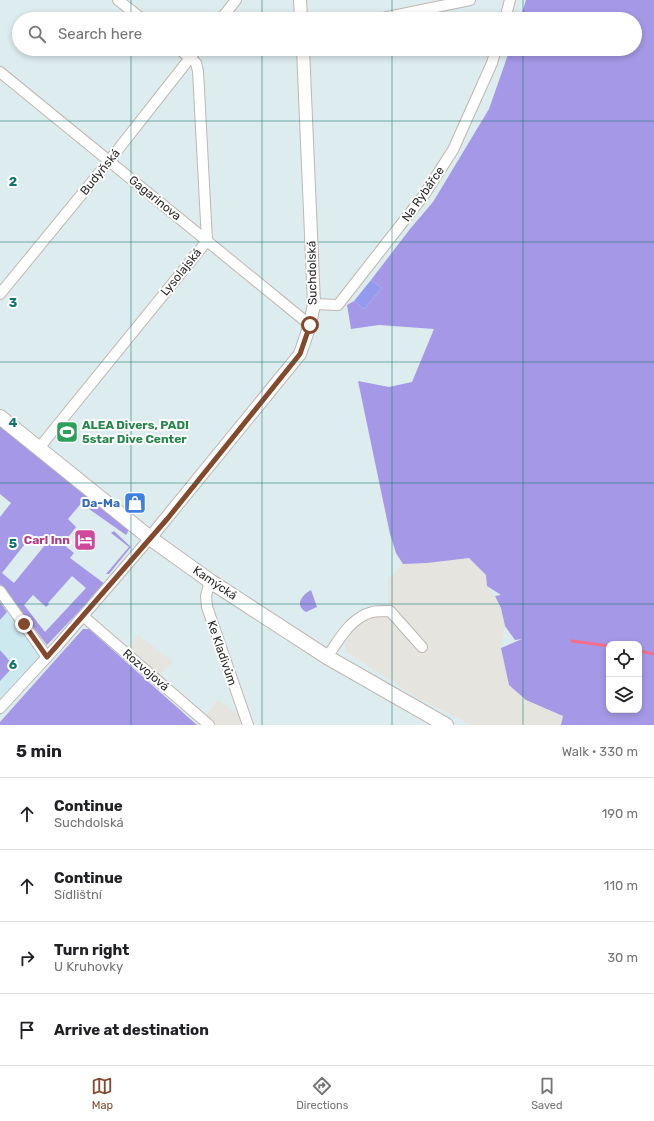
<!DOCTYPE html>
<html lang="en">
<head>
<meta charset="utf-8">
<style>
	:root { --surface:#fff; --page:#f2f2f2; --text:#202124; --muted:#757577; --line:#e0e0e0; --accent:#84482d }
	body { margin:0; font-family:Rubik,sans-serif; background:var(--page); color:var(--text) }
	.controls { position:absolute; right:12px; bottom:12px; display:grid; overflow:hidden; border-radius:8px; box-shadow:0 2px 6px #0003 }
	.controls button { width:36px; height:36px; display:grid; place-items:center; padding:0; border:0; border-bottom:1px solid var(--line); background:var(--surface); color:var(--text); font:20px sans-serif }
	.stop { position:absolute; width:12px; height:12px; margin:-9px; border:3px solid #84482d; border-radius:50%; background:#fff }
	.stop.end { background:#84482d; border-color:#fff; box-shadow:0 1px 4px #0008 }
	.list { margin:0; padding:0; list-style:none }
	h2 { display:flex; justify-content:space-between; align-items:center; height:52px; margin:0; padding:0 16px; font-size:17px }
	h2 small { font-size:13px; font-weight:400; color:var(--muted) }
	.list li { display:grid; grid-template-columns:26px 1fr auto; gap:12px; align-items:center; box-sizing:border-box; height:72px; padding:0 16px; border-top:1px solid var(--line) }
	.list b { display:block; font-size:15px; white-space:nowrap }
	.list p { margin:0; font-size:13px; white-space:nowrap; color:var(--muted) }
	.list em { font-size:13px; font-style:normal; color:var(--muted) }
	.icon { flex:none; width:22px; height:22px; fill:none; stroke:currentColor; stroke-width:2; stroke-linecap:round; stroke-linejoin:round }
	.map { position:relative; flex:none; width:654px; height:725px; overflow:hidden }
	.search { position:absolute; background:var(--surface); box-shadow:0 2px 6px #0003; left:12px; right:12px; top:12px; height:44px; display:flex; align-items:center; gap:10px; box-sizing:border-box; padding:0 14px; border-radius:22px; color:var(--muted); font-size:15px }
	.sheet { height:340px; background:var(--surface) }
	nav { display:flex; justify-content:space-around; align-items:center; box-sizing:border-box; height:56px; border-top:1px solid var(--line); background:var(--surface); font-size:11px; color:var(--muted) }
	nav a { display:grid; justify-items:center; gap:2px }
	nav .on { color:var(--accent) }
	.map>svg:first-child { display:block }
	.industrial { fill:#e6e4de }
	.education { fill:#cce9f0 }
	.green { fill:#a598e6; fill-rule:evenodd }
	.pitch { fill:#949aed }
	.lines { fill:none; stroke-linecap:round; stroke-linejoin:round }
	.stream { stroke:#f36d8c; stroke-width:3 }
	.minor-casing { stroke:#c0b6b1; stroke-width:12 }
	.tertiary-casing { stroke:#c0b6b1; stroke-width:14 }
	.secondary-casing { stroke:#c0b6b1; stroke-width:16 }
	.minor { stroke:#fff; stroke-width:10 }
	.tertiary { stroke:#fff; stroke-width:12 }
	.secondary { stroke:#fff; stroke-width:14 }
	.route { stroke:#84482d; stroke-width:5 }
	.grid { fill:none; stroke:#0f766e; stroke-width:1; stroke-opacity:0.55 }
	.labels { text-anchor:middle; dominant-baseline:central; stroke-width:4; stroke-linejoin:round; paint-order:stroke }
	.street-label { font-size:12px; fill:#2c2c2c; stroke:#fff }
	.leisure-label { font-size:12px; font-weight:bold; fill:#27864d; stroke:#fff; text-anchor:start }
	.shop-label { font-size:12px; font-weight:bold; fill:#366cbe; stroke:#fff; text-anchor:end }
	.hotel-label { font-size:12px; font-weight:bold; fill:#b23c85; stroke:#fff; text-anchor:end }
	.grid-label { font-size:13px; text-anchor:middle; font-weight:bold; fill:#0f766e; stroke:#fff; stroke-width:4; stroke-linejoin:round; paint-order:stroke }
</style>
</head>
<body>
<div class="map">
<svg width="654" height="725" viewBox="0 0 654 725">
	<rect width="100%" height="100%" fill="#ddecee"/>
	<g class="industrial">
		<polygon points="469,558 487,575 487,586 495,596 501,608 505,626 501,648 526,700 563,716 561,725 471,725 422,700 346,652 345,643 358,622 378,613 389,614 388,579 403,564 427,563"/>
		<polygon points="138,635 173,662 160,675 129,646"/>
		<polygon points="218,700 240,716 240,725 215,725 205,717"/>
	</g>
	<polygon class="education" points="0,588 54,656 0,717"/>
	<g class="green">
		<path d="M526 0H654V725H561L563 716 526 700 509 685 501 648 522 639 515 640 505 626 501 608 495 596 501 595 487 586 486 575 469 558 427 563 403 564 396 553 390 534 358 381 389 387 412 382 434 329 379 325 351 329 347 305 354 301 364 309 382 288 371 280 410 229 433 202 489 109 510 49H635V19H520ZM609 644H639V710H609Z"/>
		<path d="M0 421 89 494 68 519 76 527 63 544 74 553 70 558 105 584 47 645 0 584V517L11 503 0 494ZM32 535 45 545 14 583 2 573ZM72 576 86 588 45 632 24 605 33 595 46 607 49 604 48 603Z"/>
		<polygon points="94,504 99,504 129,530 126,535 89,509"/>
		<polygon points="114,531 131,547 109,574 106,574 129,547 111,533"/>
		<path d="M311 590 317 607 306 612C294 605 302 595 311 590Z"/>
		<polygon points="0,602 7,612 0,620"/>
		<polygon points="83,629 89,629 197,725 0,725 0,722"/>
		<polygon points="0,650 14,666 0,681"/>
	</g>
	<polygon class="pitch" points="371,280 382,288 364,309 354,301"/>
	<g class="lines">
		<g class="stream">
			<polyline points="572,641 609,646"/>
			<polyline points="639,651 654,654"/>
		</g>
		<g class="minor-casing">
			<g id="minor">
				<polyline points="118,0 142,19"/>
				<polyline points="221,19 236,0"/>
				<polyline points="378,19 470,0"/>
				<polyline points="505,19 510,0"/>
				<polyline points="0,72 310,325"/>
				<polyline points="0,294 109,161 197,49"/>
				<polyline points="314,304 338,305 424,195 453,150 492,63 496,49"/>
				<polyline points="39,448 207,241 198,71 196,63 179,49"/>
				<polyline points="210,581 206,596 207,607 248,725"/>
				<polyline points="0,591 47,657"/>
				<polyline points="83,616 209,725"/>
				<path d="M327 657C339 640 350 618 372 612 377 611 384 611 390 611L422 647"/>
				<polyline points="0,708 58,645 150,538"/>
			</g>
		</g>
		<g class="tertiary-casing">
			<g id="tertiary">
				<polyline points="300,0 301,19"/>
				<polyline points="150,538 300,354 310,325 314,304 303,49"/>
			</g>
		</g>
		<g class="secondary-casing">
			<polyline id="secondary" points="0,417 150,538 210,581 327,657 446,725"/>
		</g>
		<use href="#minor" class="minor"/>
		<use href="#tertiary" class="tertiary"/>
		<use href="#secondary" class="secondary"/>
	</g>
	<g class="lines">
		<polyline class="route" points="24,624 47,657 168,518 300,354 310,325"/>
	</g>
	<path class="grid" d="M131 0V19M262 0V19M392 0V19M523 0V19M131 49V725M262 49V725M392 49V725M523 49V725M0 121H654M0 242H654M0 362H654M0 483H654M0 604H654"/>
	<defs>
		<g id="stadium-square" transform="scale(1.15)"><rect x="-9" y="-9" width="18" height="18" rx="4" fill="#2e9e5b" stroke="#fff"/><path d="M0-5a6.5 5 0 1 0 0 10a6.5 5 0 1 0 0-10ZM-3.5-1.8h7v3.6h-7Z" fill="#fff"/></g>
		<g id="shop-square" transform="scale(1.15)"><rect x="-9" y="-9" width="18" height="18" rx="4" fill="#3f7fe0" stroke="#fff"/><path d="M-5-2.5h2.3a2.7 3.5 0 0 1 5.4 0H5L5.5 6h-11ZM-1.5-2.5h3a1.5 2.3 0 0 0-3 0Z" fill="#fff"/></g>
		<g id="hotel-square" transform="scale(1.15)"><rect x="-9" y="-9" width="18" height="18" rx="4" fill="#d1479c" stroke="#fff"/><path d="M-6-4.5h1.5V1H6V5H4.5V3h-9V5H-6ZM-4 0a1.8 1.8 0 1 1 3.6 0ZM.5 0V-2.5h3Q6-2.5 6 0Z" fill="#fff"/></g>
	</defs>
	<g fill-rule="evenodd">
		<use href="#stadium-square" x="67" y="432"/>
		<use href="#shop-square" x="135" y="503"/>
		<use href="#hotel-square" x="85" y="540"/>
	</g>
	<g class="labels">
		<g class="street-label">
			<text transform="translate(100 172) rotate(-51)">Budyňská</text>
			<text transform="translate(423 194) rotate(-55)">Na Rybářce</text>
			<text transform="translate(155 198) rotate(39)">Gagarinova</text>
			<text transform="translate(181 272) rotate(-51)">Lysolajská</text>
			<text transform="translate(312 273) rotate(-91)">Suchdolská</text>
			<text transform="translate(215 583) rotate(34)">Kamýcká</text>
			<text transform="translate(222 653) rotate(71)">Ke Kladivům</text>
			<text transform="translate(146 670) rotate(41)">Rozvojová</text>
		</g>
		<g class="leisure-label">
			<text x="82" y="425">ALEA Divers, PADI<tspan x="82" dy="14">5star Dive Center</tspan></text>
		</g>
		<g class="shop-label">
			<text x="120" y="503">Da-Ma</text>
		</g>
		<g class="hotel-label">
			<text x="70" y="540">Carl Inn</text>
		</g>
	</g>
	<g class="grid-label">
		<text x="13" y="186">2</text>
		<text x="13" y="307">3</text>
		<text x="13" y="427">4</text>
		<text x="13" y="548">5</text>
		<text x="13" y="669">6</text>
	</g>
</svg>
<div class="controls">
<button><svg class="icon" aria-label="locate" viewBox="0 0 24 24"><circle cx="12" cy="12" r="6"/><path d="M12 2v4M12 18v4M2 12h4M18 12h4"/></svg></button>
<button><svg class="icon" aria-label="layers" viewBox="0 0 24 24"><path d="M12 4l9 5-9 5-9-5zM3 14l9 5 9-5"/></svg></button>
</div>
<div class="stop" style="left:310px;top:325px"></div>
<div class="stop end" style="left:24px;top:624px"></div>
<div class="search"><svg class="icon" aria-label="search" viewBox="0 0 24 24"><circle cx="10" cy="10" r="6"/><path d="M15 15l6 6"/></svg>Search here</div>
</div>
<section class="sheet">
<h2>5 min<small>Walk · 330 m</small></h2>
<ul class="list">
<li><svg class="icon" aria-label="ahead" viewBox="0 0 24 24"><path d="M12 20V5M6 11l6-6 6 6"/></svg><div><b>Continue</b><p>Suchdolská</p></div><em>190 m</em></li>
<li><svg class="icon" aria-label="ahead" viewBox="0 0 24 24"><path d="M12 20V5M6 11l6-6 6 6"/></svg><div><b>Continue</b><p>Sídlištní</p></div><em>110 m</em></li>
<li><svg class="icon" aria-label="right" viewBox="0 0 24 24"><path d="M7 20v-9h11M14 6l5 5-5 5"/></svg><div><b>Turn right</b><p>U Kruhovky</p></div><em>30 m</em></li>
<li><svg class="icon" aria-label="arrive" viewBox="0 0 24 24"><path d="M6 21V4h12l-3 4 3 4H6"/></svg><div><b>Arrive at destination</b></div></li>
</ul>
</section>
<nav>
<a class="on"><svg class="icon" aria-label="map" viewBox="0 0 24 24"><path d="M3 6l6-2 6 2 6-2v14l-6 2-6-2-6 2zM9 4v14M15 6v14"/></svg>Map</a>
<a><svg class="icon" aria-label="directions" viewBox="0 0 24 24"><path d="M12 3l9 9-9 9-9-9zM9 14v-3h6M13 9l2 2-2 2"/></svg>Directions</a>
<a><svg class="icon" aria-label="saved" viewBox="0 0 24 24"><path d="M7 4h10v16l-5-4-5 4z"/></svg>Saved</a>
</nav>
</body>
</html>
